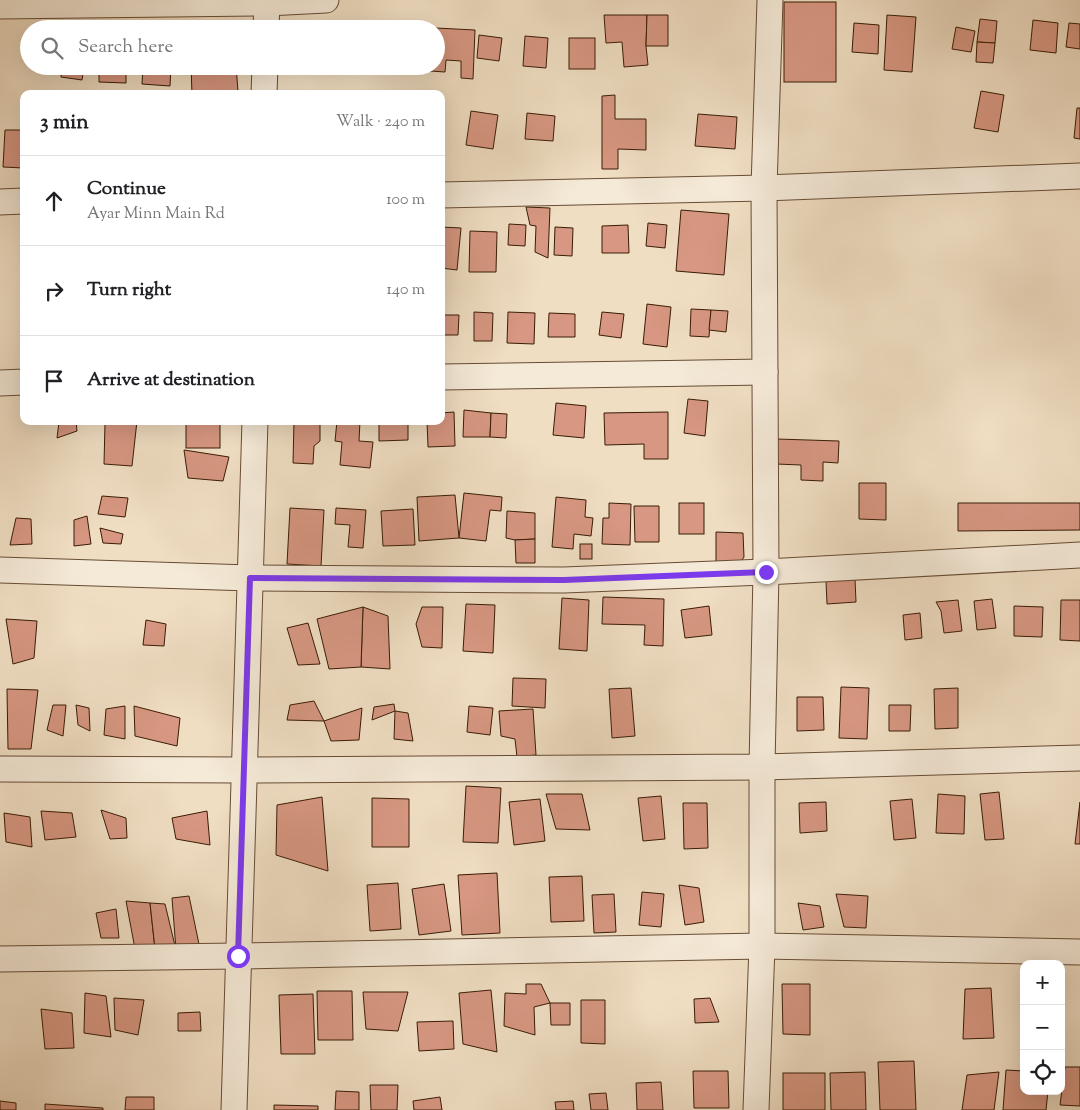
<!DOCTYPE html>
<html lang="en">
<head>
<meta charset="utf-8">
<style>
	:root { --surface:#fff; --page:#f6f6f6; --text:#202124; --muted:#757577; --line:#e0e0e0 }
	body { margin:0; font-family:"Sorts Mill Goudy",serif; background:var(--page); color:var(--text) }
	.controls { position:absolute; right:15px; bottom:15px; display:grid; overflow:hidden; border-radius:10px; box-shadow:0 5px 20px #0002 }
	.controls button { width:45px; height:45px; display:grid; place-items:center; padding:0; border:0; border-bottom:1px solid var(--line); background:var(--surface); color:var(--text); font:25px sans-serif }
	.stop { position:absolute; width:15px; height:15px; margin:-11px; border:4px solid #7c3aed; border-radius:50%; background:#fff }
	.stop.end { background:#7c3aed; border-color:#fff; box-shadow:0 1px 5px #0008 }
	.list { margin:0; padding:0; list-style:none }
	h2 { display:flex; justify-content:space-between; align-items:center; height:65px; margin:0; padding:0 20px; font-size:21px }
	h2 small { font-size:16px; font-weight:400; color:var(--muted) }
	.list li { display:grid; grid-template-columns:32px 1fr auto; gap:15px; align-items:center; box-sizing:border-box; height:90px; padding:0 20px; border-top:1px solid var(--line) }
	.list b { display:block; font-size:19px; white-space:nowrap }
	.list p { margin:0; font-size:16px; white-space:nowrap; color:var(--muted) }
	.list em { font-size:16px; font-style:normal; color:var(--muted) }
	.icon { flex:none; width:28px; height:28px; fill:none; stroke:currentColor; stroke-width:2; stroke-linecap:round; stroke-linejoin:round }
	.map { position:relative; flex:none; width:1080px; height:1110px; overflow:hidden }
	.search { position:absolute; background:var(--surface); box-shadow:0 5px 20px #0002; left:20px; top:20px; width:425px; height:55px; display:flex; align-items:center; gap:12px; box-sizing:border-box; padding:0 18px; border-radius:28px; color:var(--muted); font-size:19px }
	.panel { position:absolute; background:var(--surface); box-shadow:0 5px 20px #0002; left:20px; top:90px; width:425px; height:335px; border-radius:10px }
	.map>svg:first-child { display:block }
	.building { fill:#d79782; stroke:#391c05 }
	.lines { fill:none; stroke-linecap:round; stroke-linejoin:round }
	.minor-casing { stroke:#674c34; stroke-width:27 }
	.minor { stroke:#f5ead8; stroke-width:25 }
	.route { stroke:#7c3aed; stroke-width:6 }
</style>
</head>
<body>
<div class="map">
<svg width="1080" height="1110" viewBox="0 0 1080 1110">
	<rect width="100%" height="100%" fill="#f0dec3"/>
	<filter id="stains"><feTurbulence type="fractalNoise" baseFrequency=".004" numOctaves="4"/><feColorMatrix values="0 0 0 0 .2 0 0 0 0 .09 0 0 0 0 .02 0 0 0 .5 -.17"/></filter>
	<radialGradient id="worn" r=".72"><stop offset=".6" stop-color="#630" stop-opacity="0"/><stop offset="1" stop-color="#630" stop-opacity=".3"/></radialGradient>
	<g class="building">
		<rect x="784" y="2" width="52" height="80"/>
		<polygon points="604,15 647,15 646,46 648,65 624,67 622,42 606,43"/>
		<polygon points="647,15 668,15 668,46 646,46"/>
		<polygon points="887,15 916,17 912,72 884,70"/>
		<polygon points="980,19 997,21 995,43 977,42"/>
		<polygon points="1033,20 1058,23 1056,53 1030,50"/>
		<polygon points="854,23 879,25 878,54 852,52"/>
		<polygon points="1069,23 1080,24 1080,49 1066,47"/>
		<polygon points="389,25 415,27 415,29 389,29"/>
		<polygon points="234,26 234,29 189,28"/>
		<polygon points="416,27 475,30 473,79 461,78 461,61 446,60 445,72 430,71 430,66 436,66 436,29 416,29"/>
		<polygon points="956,27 975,31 971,52 952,49"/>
		<polygon points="479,35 502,38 499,61 477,58"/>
		<polygon points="525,36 548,38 546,68 523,66"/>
		<rect x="569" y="38" width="26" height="31"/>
		<polygon points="977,42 995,43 993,63 976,62"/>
		<polygon points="62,66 84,66 82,80 61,77"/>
		<polygon points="99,66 126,66 126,83 99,82"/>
		<polygon points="143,66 171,66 170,86 142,84"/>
		<polygon points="191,66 236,66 238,91 192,94"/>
		<polygon points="981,91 1004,95 998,132 974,128"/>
		<polygon points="615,95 615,119 646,119 646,150 618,149 618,169 602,169 602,96"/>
		<polygon points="1077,108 1080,108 1080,139 1074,138"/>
		<polygon points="471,111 498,115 493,149 466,145"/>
		<polygon points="527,113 555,116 553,141 525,139"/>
		<polygon points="698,114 737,117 735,149 695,146"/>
		<polygon points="5,130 24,130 24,168 3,167"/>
		<polygon points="526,207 550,208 548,258 535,252 536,226 530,225"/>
		<polygon points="681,210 729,214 724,275 676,271"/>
		<polygon points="648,223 667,225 665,248 646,246"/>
		<polygon points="509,224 526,225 525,246 508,245"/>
		<polygon points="628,225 629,253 602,253 602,226"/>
		<polygon points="441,227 461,228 457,270 441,268"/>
		<polygon points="555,227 573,228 572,256 554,255"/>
		<polygon points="470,231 497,232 496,272 469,272"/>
		<polygon points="647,304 671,307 667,347 643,344"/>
		<polygon points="691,309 711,310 709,337 690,336"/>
		<polygon points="711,310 728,311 726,332 709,330"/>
		<polygon points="474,312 493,313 492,341 474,341"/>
		<polygon points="508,312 535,313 534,344 507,343"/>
		<polygon points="602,312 624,314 621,338 599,335"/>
		<polygon points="549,313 575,314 575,337 548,337"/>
		<polygon points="441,315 459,315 458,335 442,335 441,353"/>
		<polygon points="688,399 708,401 705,436 684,433"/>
		<polygon points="556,403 586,406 584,438 553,435"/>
		<polygon points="464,410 491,413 490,437 463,437"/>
		<polygon points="454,412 455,446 428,447 427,421 441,421 441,413"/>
		<polygon points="668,412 668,459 644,459 644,444 605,445 604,413"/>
		<polygon points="491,413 507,414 506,438 490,437"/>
		<polygon points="62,421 76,421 77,431 57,438 59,422"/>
		<polygon points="137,421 132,466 104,464 105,423"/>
		<rect x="186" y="421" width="34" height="27"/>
		<polygon points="294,421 320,421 320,441 314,446 313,464 293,463"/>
		<polygon points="337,421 360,421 359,441 373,442 370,468 340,465 342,442 335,441"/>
		<polygon points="379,421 408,421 408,440 379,441"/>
		<polygon points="777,439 839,441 838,463 823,462 823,481 801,480 801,465 776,464"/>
		<polygon points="184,450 229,457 223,481 188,478"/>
		<polygon points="859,483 886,483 886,520 859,519"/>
		<polygon points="464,493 502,497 501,511 490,510 486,541 459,538"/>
		<polygon points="455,495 459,538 419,541 417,497"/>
		<polygon points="102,496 128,498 125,517 98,514"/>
		<polygon points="556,497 586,500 585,517 593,518 591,536 574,534 573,549 552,547"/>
		<polygon points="609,503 631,504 630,545 602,544 603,518 609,518"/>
		<rect x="679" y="503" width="25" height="31"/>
		<polygon points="958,503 1080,503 1080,530 958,531"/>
		<polygon points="634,506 659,506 659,542 635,542"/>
		<polygon points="290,508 324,510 321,566 287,564"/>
		<polygon points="336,508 366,510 363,548 348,547 350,525 335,524"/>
		<polygon points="413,509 415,545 383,546 381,511"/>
		<polygon points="507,511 535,513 535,539 515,540 506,538"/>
		<polygon points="87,516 91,544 74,546 74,520"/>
		<polygon points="16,518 31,519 32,544 10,545"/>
		<polygon points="100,528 123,534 121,544 103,543"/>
		<polygon points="716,532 743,533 744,557 738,566 716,565"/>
		<polygon points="535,539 535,563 516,563 515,540"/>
		<rect x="580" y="544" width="12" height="15"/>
		<polygon points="855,579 856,602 827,604 826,581"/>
		<polygon points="603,597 664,599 663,646 644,645 645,625 602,624"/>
		<polygon points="562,598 589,600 587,651 559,649"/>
		<polygon points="992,599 996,628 977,630 974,601"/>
		<polygon points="958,600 962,631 944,633 941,611 936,602"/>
		<polygon points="1061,600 1080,600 1080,641 1060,640"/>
		<polygon points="466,604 495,605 493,653 463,651"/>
		<polygon points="709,606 712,635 685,638 681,610"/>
		<polygon points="1014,606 1043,607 1042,637 1014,636"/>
		<polygon points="363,607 388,616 390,669 361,667"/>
		<polygon points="363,607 361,667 329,669 317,619"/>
		<polygon points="422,607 443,607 442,648 422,647 416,624"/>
		<polygon points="920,613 922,638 905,640 903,615"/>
		<polygon points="6,619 37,621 34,658 13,664"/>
		<polygon points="146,620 166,624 164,646 143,645"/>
		<polygon points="308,623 320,664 298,665 287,628"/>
		<polygon points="513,678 546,679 545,708 512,706"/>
		<polygon points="841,687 869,688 867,739 839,738"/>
		<polygon points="631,688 635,736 612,738 609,689"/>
		<polygon points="958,688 958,728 935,729 934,689"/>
		<polygon points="7,689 38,690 31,749 8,749"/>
		<polygon points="797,697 823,697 824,730 797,731"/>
		<polygon points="314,701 324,721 287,720 290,705"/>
		<polygon points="394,704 395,711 372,720 374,707"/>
		<polygon points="53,705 66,705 63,736 47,730"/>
		<polygon points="76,705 89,708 90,731 78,725"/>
		<polygon points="889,705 911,705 910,731 889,731"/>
		<polygon points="125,706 125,739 104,735 106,709"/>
		<polygon points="134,706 180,718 177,746 135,736"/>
		<polygon points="469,706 493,708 490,735 467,732"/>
		<polygon points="362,708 359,740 331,741 324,721"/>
		<polygon points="533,709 536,755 517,757 515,739 501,736 499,711"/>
		<polygon points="395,711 408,713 413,741 394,739"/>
		<polygon points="466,786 501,788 498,843 463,842"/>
		<polygon points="999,792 1004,839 985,840 980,794"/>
		<polygon points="546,794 582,794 590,830 556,829"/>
		<polygon points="938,794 965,796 964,834 936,833"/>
		<polygon points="661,796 665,839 643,841 638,798"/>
		<polygon points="322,797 328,871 276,855 277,805"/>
		<polygon points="372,798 409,799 409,847 372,847"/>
		<polygon points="540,799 545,841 514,845 509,802"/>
		<polygon points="912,799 916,838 894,840 890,801"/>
		<polygon points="826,802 827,831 800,833 799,803"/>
		<polygon points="1080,802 1080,844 1075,844"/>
		<polygon points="683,803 707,803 708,848 684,849"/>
		<polygon points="101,810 126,818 127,838 110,839"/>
		<polygon points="41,811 72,813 76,837 45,840"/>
		<polygon points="207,811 210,845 176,839 172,818"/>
		<polygon points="4,813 30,817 32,847 6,842"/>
		<polygon points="497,873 500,933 462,935 458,875"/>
		<polygon points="582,876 584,921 551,922 549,877"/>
		<polygon points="398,883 401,929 370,931 367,885"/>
		<polygon points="444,884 451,931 419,935 412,889"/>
		<polygon points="679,885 699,888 704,922 685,925"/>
		<polygon points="642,892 664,894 661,927 639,925"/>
		<polygon points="614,894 616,932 594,933 592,895"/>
		<polygon points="836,894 868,896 866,928 844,927"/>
		<polygon points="189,896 200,949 176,950 172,898"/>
		<polygon points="126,901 150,903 155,949 135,949"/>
		<polygon points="150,903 165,904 176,950 155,949"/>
		<polygon points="798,903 820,906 824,927 803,930"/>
		<polygon points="116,909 119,938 101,938 96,913"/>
		<polygon points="526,984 541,984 550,1003 534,1007 535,1035 504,1026 505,993 526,994"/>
		<polygon points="782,984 810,984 810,1035 783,1034"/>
		<polygon points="991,988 994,1038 963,1039 965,989"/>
		<polygon points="491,990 497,1052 463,1044 459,993"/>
		<polygon points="317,991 352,991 353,1040 318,1040"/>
		<polygon points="363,992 408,992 398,1031 366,1029"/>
		<polygon points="85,993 106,996 111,1037 84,1033"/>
		<polygon points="313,994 315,1054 281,1054 279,995"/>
		<polygon points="114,998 144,1000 138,1035 115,1030"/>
		<polygon points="710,998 719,1022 695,1023 694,999"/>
		<polygon points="581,1000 605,1000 605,1044 581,1043"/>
		<polygon points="550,1003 570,1003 570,1025 551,1025"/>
		<polygon points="41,1009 72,1013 74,1048 45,1049"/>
		<polygon points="200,1012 201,1031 178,1031 178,1013"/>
		<polygon points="453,1021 454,1049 419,1051 417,1022"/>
		<polygon points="914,1061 916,1110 880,1110 878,1062"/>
		<polygon points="1065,1067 1080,1067 1080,1106 1060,1105"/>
		<polygon points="1006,1070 1024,1071 1024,1091 1048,1091 1046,1110 1003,1110"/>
		<polygon points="693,1071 728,1071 729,1108 694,1108"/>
		<polygon points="865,1072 866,1110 831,1110 830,1073"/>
		<polygon points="999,1072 994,1110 962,1110 967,1075"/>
		<rect x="783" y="1073" width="42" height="37"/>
		<polygon points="661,1082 663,1110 637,1110 636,1083"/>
		<polygon points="370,1085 398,1085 397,1110 371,1110"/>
		<polygon points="336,1091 359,1092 359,1110 335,1110"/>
		<polygon points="606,1093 608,1110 591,1110 589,1094"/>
		<polygon points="126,1097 154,1097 154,1110 125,1110"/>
		<polygon points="440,1097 442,1110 414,1110 413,1101"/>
		<polygon points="0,1101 16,1103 16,1110 0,1110"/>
		<polygon points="573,1101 574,1110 556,1110 555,1102"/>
		<polygon points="45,1104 103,1108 103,1110 45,1110"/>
		<polygon points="274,1105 318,1106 318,1110 274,1110"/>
	</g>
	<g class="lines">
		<g class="minor-casing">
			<g id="minor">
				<polyline points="0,6 267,3 326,0"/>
				<polyline points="266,29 267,0"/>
				<polyline points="264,94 265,66"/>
				<polyline points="441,195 764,188 1080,176"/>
				<polyline points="0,202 24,201"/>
				<polyline points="441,377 765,372"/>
				<polyline points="0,383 24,382"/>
				<polyline points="0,570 250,578 564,580 766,572 1080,555"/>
				<polyline points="0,769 244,770 762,767 1080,758"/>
				<polyline points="0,959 238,956 762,946 1080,952"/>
				<polyline points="234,1110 255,421"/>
				<polyline points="756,1110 762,946 762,767 766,572 764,188 770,0"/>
			</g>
		</g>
		<use href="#minor" class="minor"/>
	</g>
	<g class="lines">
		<polyline class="route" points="238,956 250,578 564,580 766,572"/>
	</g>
	<rect width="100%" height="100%" filter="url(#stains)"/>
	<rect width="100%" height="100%" fill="url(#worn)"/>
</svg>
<div class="controls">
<button>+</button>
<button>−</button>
<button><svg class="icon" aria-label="locate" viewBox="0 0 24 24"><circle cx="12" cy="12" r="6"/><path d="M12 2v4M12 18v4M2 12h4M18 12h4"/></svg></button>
</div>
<div class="stop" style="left:238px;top:956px"></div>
<div class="stop end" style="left:766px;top:572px"></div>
<div class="search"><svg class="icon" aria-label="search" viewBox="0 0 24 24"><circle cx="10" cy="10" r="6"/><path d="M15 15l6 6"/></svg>Search here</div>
<section class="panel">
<h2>3 min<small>Walk · 240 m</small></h2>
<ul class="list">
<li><svg class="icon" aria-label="ahead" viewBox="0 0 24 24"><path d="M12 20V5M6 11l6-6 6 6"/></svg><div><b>Continue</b><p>Ayar Minn Main Rd</p></div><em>100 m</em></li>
<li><svg class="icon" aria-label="right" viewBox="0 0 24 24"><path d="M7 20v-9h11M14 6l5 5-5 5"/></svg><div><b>Turn right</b></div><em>140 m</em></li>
<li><svg class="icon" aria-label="arrive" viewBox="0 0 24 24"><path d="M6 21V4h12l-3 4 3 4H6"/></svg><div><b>Arrive at destination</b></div></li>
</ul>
</section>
</div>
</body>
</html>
